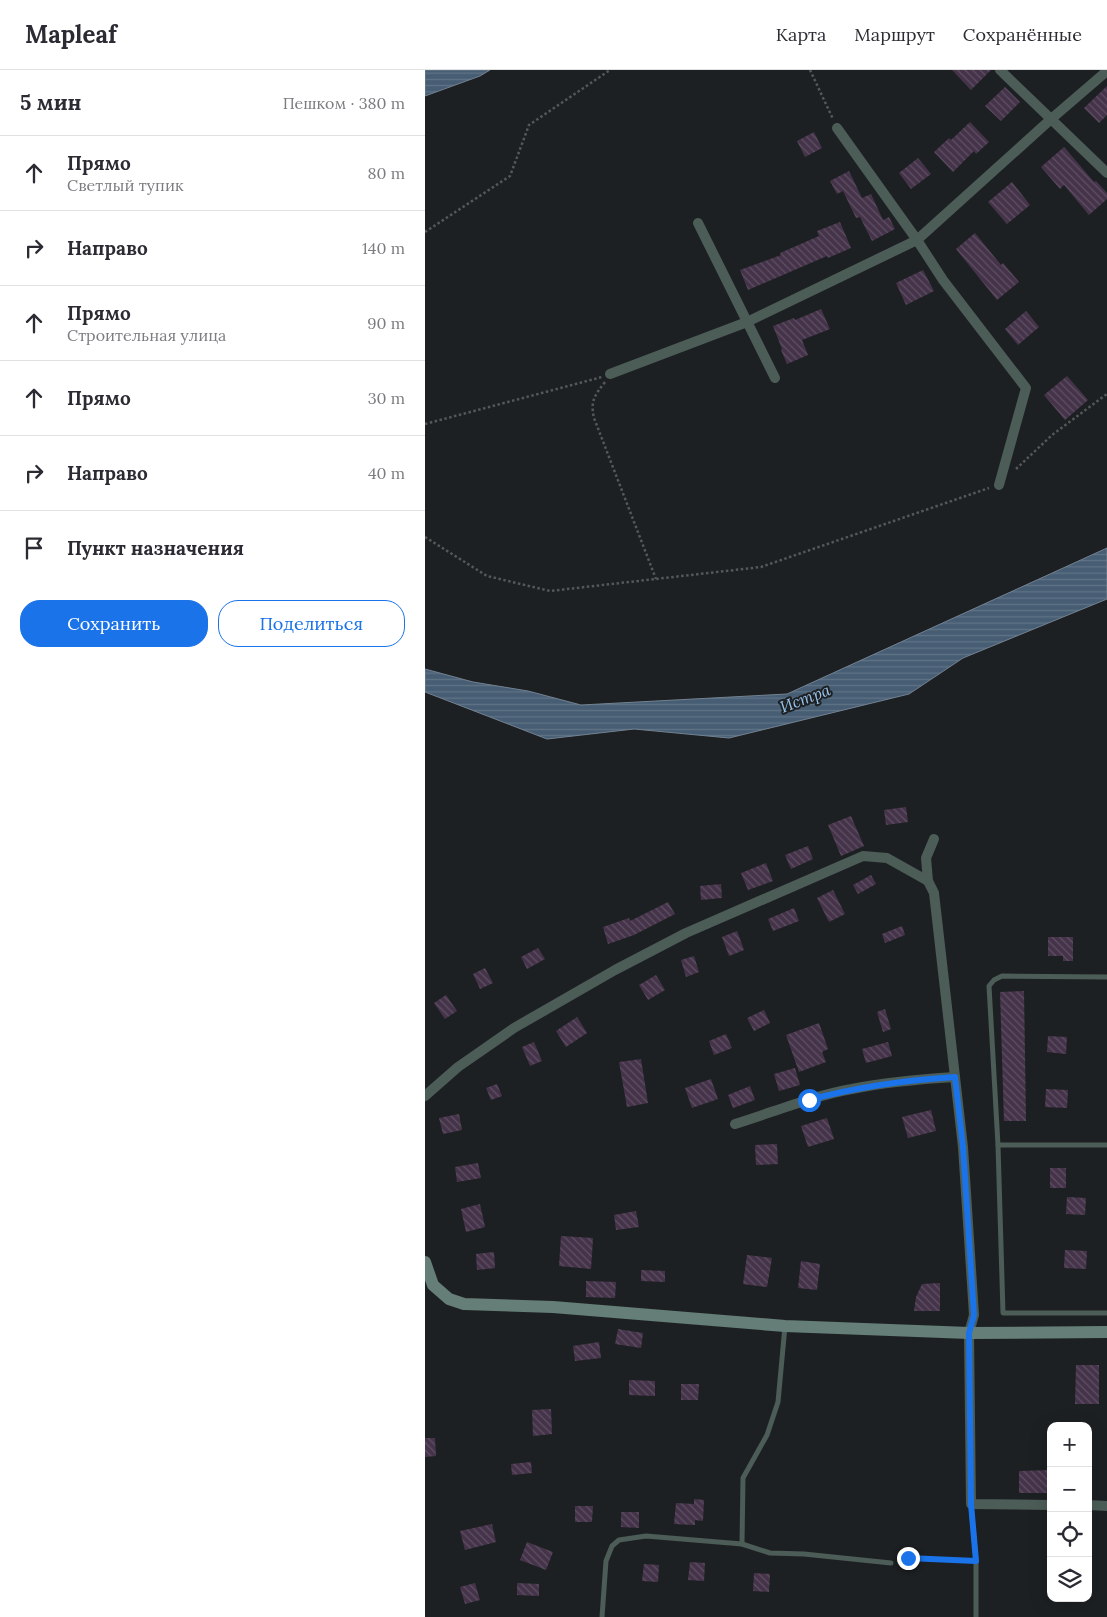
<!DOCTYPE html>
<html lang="ru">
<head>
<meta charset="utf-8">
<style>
	:root { --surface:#fff; --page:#f2f2f3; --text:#2b2b33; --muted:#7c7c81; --line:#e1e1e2; --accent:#1a73e8 }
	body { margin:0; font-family:Lora,serif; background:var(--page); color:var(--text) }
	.controls { position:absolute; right:15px; bottom:15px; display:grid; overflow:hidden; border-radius:10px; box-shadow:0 5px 20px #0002 }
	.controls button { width:45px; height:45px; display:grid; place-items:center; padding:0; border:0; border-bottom:1px solid var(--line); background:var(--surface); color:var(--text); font:25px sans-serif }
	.stop { position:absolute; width:15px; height:15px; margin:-11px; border:4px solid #1a73e8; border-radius:50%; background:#fff }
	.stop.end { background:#1a73e8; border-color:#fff; box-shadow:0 1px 5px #0008 }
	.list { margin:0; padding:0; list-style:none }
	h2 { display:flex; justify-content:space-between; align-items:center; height:65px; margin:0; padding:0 20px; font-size:21px }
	h2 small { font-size:16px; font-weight:400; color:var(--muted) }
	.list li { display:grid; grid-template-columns:32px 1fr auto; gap:15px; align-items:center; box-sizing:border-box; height:75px; padding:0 20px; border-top:1px solid var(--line) }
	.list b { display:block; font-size:19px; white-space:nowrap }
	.list p { margin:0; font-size:16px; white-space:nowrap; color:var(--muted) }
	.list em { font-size:16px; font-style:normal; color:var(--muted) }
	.actions { display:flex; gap:10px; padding:15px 20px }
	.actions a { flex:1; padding:11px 0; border:1px solid var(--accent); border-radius:20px; text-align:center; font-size:18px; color:var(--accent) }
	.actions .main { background:var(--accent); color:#fff }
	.icon { flex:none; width:28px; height:28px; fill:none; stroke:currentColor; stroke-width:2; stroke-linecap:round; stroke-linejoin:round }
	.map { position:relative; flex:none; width:682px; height:1547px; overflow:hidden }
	header { display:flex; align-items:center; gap:30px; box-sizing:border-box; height:70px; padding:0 25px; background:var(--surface); border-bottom:1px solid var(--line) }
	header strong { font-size:24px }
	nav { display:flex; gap:28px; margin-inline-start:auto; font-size:18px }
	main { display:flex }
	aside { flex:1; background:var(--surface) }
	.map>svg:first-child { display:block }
	.water { fill:url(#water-rules); stroke:#728292 }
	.building { fill:url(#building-back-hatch) }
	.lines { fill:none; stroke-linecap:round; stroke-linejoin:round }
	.path { stroke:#555759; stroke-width:2.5; stroke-dasharray:2.5 2.5; stroke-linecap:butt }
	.lane { stroke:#4c5c57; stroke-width:5 }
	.street { stroke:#4c5c57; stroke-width:10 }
	.secondary { stroke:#657e77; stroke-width:12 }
	.route { stroke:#1a73e8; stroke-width:6 }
	.labels { text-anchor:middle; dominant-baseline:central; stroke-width:4; stroke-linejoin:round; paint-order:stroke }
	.water-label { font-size:16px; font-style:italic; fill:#98c3ed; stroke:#1d2022 }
</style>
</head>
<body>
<header>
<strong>Mapleaf</strong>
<nav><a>Карта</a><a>Маршрут</a><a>Сохранённые</a></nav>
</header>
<main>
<aside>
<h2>5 мин<small>Пешком · 380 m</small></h2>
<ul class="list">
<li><svg class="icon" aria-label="ahead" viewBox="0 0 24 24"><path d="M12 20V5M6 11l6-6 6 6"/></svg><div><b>Прямо</b><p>Светлый тупик</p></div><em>80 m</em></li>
<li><svg class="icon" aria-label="right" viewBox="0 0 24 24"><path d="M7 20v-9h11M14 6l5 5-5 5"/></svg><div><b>Направо</b></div><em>140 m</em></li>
<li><svg class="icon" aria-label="ahead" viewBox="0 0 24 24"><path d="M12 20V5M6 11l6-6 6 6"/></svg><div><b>Прямо</b><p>Строительная улица</p></div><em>90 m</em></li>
<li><svg class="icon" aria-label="ahead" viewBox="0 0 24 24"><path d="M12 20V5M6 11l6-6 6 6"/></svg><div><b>Прямо</b></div><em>30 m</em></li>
<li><svg class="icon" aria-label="right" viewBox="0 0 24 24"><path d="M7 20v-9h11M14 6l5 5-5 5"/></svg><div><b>Направо</b></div><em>40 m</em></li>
<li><svg class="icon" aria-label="arrive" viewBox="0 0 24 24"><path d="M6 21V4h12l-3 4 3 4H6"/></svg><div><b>Пункт назначения</b></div></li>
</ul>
<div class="actions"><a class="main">Сохранить</a><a>Поделиться</a></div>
</aside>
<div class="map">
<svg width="682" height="1547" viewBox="0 0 682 1547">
	<defs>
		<pattern id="water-rules" width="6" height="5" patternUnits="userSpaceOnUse" patternTransform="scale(1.25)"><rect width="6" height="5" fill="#475d73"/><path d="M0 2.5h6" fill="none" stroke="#617486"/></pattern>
		<pattern id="building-back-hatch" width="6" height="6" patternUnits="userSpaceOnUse" patternTransform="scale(1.25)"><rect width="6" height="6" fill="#45334a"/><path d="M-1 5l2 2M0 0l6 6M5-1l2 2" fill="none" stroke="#5f5064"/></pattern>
	</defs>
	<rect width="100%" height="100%" fill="#1d2022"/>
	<g class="water">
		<polygon points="0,0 65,0 55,6 0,26"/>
		<polygon points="682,478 682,529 538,588 484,624 304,668 209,659 122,669 0,622 0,599 48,612 103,621 156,635 362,624"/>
	</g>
	<g class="building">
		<polygon points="527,0 566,0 546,20"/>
		<polygon points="682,16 682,45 674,53 659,38"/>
		<polygon points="580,17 595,32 576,51 560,36"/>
		<polygon points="545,52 564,72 551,84 549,81 528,102 509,82 524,68 526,70"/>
		<polygon points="389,62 397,78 380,87 372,71"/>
		<polygon points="639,77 669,112 671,111 682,123 682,129 664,145 639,115 635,119 616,97"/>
		<polygon points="493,88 506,104 486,119 474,103"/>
		<polygon points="424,101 437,128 446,124 458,150 464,147 470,159 447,171 435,147 431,148 418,121 412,124 405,111"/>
		<polygon points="587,112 605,135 582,154 563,132"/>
		<polygon points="415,152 426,178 403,188 402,186 323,220 315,200 356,185 355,183 394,166 392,161"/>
		<polygon points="550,163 576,195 578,193 594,212 572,230 531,179"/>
		<polygon points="498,200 509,221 481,235 471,213"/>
		<polygon points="396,239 405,259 377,270 383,285 362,294 356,280 357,279 348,256 369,248 370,250"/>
		<polygon points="601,241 614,257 593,275 580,259"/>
		<polygon points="642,306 663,330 640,350 619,325"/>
		<polygon points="481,737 483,752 461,755 459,740"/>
		<polygon points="426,746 439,776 416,786 403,755"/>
		<polygon points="383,776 388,789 366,799 360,785"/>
		<polygon points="341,793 348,811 323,820 316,803"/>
		<polygon points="446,805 451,814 433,824 428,815"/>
		<polygon points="296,814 297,828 276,830 275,816"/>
		<polygon points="408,820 420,844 404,852 392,828"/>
		<polygon points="243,832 250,844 209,865 183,874 178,857 204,848 205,851"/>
		<polygon points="369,838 374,851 348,861 343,849"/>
		<polygon points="477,856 480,865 460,873 457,864"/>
		<polygon points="312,861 319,880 304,886 297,867"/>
		<polygon points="623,867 648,867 648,891 638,891 638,886 623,886"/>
		<polygon points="113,878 120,889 102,899 96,887"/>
		<polygon points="269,886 274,902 261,907 256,890"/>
		<polygon points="60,898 68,913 55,919 48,904"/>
		<polygon points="231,905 240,920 223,930 214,915"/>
		<polygon points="599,921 601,1051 579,1051 575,922"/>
		<polygon points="21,925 32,941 20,949 9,933"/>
		<polygon points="460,939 466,959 458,962 452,942"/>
		<polygon points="339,940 345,953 329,961 322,948"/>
		<polygon points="152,947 162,963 141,977 131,961"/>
		<polygon points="394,953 403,979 397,982 401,992 374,1002 361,965"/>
		<polygon points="301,964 307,978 289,985 284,971"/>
		<polygon points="623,966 642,967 641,984 622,982"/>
		<polygon points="109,972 117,991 105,996 97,977"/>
		<polygon points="463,972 467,986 441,993 437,979"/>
		<polygon points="216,989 223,1033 202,1037 194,992"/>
		<polygon points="370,998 375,1015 354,1021 349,1004"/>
		<polygon points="286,1009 293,1029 267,1038 260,1018"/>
		<polygon points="72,1014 77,1026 66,1030 61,1018"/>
		<polygon points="325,1016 330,1030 308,1038 303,1025"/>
		<polygon points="621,1019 643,1020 642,1038 620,1037"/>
		<polygon points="506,1040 511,1061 483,1068 477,1047"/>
		<polygon points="34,1044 37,1060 18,1064 14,1048"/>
		<polygon points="402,1048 409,1069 383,1077 376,1056"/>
		<polygon points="352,1074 353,1094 331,1095 330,1075"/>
		<polygon points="53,1093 56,1108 32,1112 30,1097"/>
		<rect x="625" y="1098" width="16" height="20"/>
		<polygon points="642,1127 661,1128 660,1145 641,1144"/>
		<polygon points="55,1134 60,1157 41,1162 36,1139"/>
		<polygon points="211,1141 214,1157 191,1160 189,1145"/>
		<polygon points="136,1166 168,1168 166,1199 134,1196"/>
		<polygon points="640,1180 662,1181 661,1199 639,1198"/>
		<polygon points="69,1182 70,1198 52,1200 51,1184"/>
		<polygon points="322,1185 347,1188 342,1217 318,1214"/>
		<polygon points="376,1191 395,1194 392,1220 373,1218"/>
		<polygon points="216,1200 240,1201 240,1212 216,1211"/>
		<polygon points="161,1211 191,1212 190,1228 161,1227"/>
		<polygon points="515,1213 515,1241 489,1241 491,1227 497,1214"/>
		<polygon points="193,1259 218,1263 216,1278 190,1274"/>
		<polygon points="174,1272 176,1288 150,1291 148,1276"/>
		<polygon points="651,1295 674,1295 674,1334 650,1334"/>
		<polygon points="204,1310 230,1311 230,1326 204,1325"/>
		<polygon points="256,1314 274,1314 273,1330 256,1330"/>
		<polygon points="126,1339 127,1364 108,1366 107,1340"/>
		<polygon points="0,1368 10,1368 11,1386 0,1387"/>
		<polygon points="106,1392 107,1403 87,1405 86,1394"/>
		<polygon points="626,1400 626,1423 594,1423 594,1401"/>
		<polygon points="269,1429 279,1430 278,1451 270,1450 270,1455 249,1454 251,1433 269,1434"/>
		<polygon points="150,1436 168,1436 167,1452 150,1452"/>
		<polygon points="196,1442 214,1442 214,1458 196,1457"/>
		<polygon points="67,1454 71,1472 40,1480 35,1461"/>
		<polygon points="102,1472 128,1482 121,1500 95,1490"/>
		<polygon points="265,1492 280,1493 279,1511 263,1510"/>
		<polygon points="219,1494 234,1495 233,1512 217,1511"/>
		<polygon points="329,1503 345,1504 344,1522 328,1521"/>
		<polygon points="50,1513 55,1530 40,1534 35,1517"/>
		<polygon points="92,1513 114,1514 114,1526 92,1525"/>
	</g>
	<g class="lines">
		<g class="path">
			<polyline points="385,0 408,49"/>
			<polyline points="0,162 85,106 104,55 185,0"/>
			<path d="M180 312C170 325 165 331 169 348L231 509"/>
			<polyline points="0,354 177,307"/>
			<polyline points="591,399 627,365 682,324"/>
			<polyline points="0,467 62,506 125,521 336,497 564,418"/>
			<polyline points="474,1493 483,1488 543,1491"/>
		</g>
		<g class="lane">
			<polyline points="573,1075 564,916 569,910 577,906 682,907"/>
			<polyline points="682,1075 573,1075 578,1243 682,1243"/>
			<polyline points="546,1434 551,1491 551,1547"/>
			<polyline points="317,1474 318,1408 342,1365 353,1332 360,1256"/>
			<polyline points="177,1547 181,1491 187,1476 194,1470 221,1466 317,1474 345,1483 379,1484 466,1493"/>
		</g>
		<g class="street">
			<polyline points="575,0 682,103"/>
			<polyline points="412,58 492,170 518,210 601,318 574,415"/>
			<polyline points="273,153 350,308"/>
			<polyline points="185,304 322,252 492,170 625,50 682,1"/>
			<polyline points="503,811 501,788 509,769"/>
			<polyline points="0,1026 33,997 89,958 190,900 261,863 438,786 462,788 503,811 509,823 538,1077 549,1245 544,1263 546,1434 626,1435"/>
			<path d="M310 1054C349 1042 387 1026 427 1019 461 1012 496 1009 530 1007"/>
			<polyline points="663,1435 682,1436"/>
		</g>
		<polyline class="secondary" points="0,1192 8,1215 24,1229 39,1234 128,1237 360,1256 544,1263 682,1262"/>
	</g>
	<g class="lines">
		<path class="route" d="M384 1030C432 1017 480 1010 530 1007L538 1077 549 1245 544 1263 546 1434 551 1491 483 1488"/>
	</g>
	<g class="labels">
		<g class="water-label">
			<text transform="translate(380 628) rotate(-21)">Истра</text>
		</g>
	</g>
</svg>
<div class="controls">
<button>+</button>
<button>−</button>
<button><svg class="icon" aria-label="locate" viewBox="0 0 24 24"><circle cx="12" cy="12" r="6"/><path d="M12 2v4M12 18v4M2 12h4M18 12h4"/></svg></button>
<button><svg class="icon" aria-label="layers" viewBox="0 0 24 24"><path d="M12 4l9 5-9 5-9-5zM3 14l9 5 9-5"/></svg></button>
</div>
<div class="stop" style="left:384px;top:1030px"></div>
<div class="stop end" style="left:483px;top:1488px"></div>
</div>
</main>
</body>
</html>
